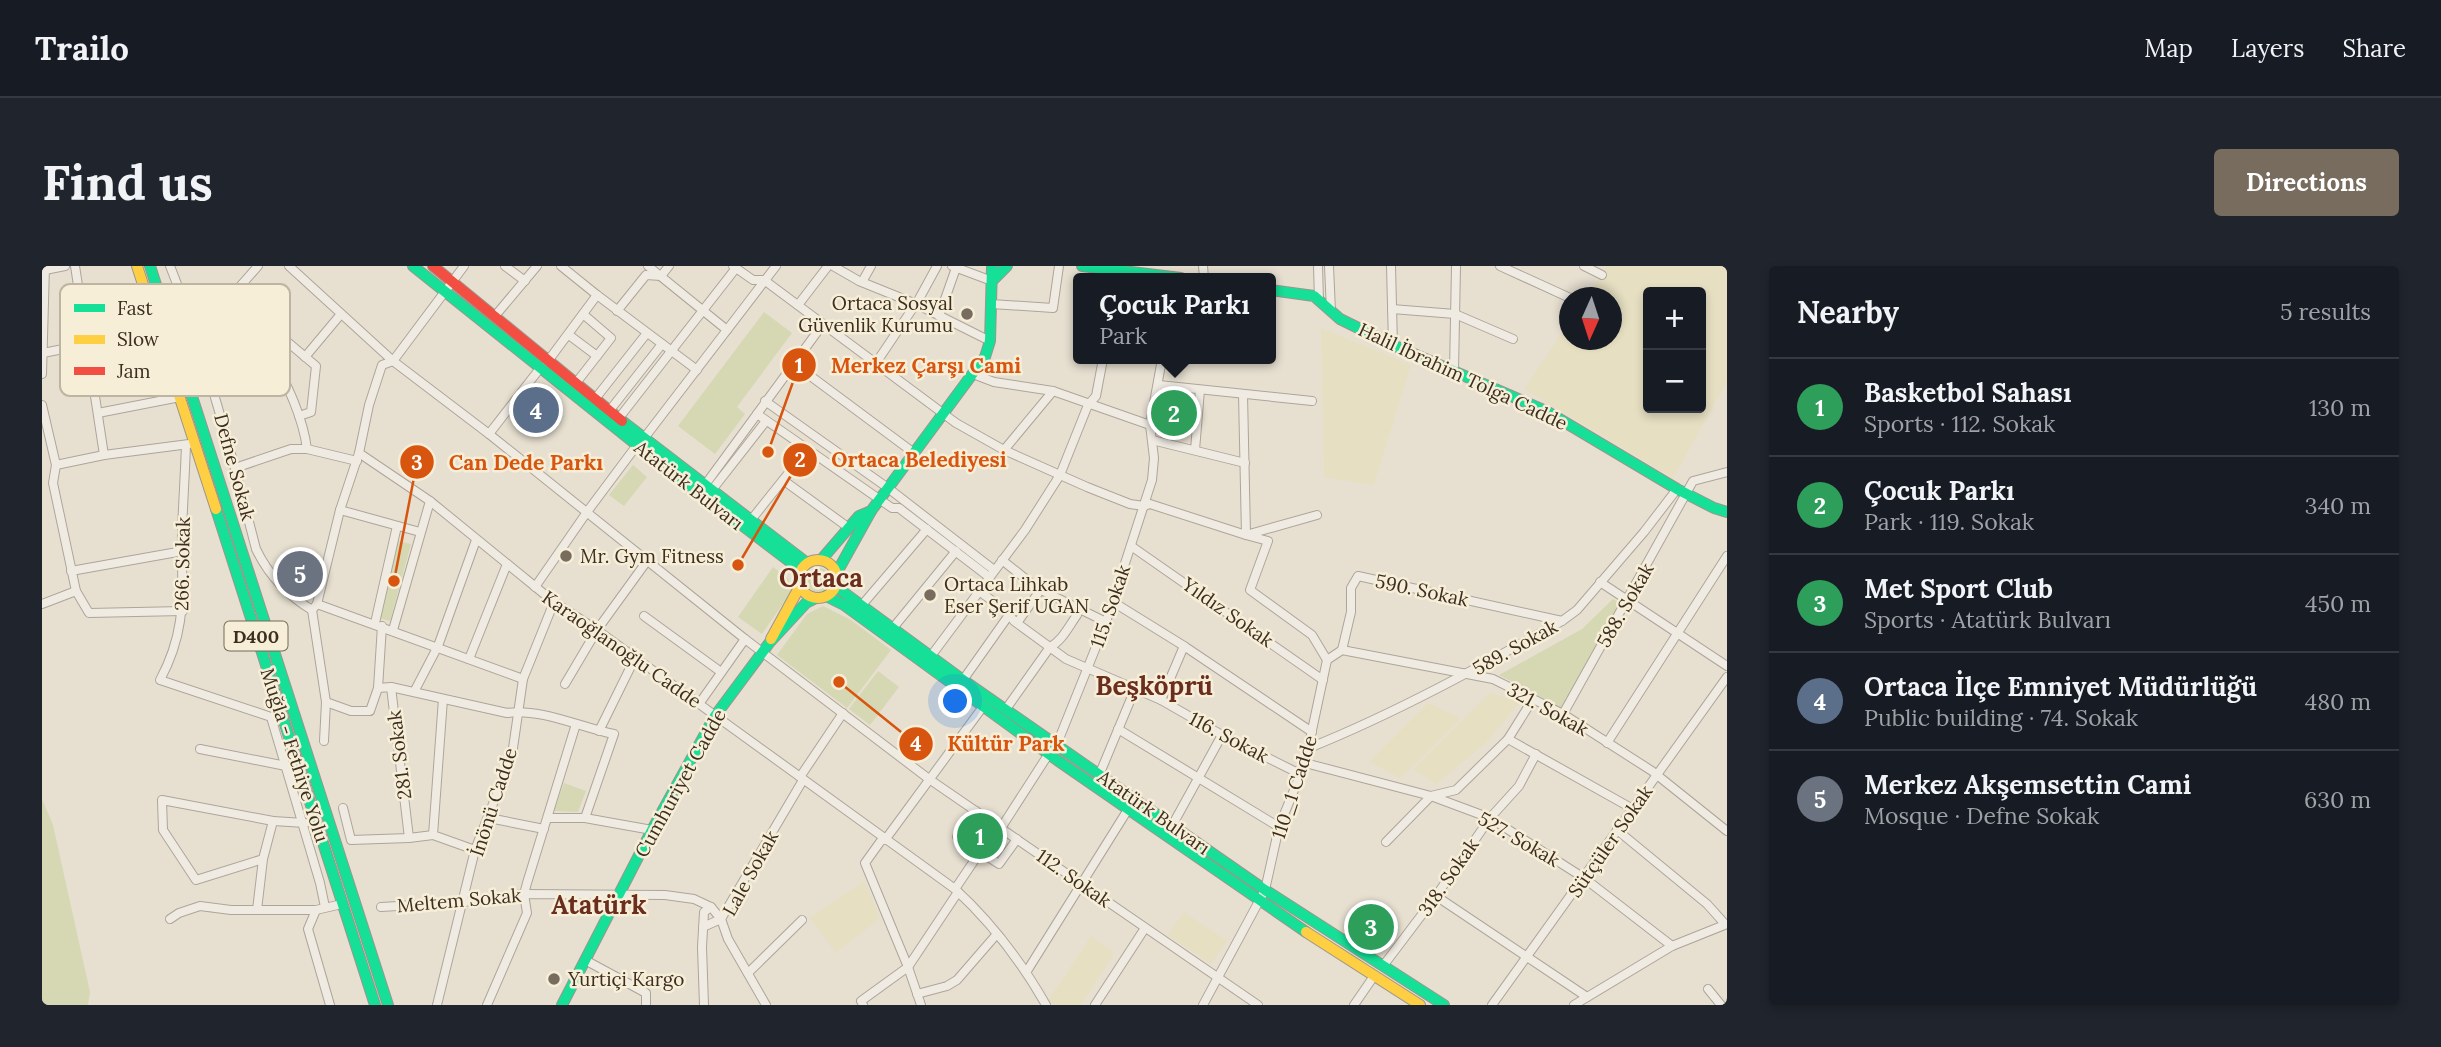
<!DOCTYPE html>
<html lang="en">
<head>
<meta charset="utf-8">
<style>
	:root { --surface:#171b24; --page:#20242c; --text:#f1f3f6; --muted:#9ea1a6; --line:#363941; --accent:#786c5e }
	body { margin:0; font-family:Lora,serif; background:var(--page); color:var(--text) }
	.controls { position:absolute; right:21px; top:21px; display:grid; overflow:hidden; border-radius:7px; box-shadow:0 4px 10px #0003 }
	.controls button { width:63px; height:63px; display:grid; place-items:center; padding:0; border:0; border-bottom:2px solid var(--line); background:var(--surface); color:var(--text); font:35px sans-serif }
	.compass { position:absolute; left:1517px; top:21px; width:63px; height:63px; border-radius:50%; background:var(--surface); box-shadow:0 4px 10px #0003; rotate:183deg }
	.you { position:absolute; left:914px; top:436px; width:24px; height:24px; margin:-18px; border:5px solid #fff; border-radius:50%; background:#1a73e8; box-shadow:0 0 0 10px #1a73e833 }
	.badge { display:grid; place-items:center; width:46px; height:46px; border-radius:50%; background:var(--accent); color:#fff; font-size:23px; font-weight:700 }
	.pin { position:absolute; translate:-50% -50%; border:4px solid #fff; box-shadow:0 2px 7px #0006 }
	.popup { position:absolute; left:1031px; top:7px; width:203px; height:91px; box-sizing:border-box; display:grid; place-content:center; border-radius:7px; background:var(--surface); filter:drop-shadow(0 2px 5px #0005); font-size:23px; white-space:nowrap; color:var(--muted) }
	.popup b { font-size:26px; color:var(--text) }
	.popup::after { content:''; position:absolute; left:50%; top:100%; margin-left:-14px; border:14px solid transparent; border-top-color:var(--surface) }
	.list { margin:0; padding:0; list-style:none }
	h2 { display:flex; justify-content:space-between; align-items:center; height:91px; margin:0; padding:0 28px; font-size:30px }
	h2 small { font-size:23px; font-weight:400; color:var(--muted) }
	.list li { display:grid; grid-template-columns:46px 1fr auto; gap:21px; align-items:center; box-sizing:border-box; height:98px; padding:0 28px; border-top:2px solid var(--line) }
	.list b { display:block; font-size:26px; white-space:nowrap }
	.list p { margin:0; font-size:23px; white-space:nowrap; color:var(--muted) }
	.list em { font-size:23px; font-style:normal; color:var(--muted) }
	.map { position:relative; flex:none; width:1685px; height:739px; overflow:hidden; border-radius:7px }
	header { display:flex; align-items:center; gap:42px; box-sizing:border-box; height:98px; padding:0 35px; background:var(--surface); border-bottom:2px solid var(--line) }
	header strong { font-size:33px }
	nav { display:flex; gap:38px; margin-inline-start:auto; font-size:24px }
	.intro { display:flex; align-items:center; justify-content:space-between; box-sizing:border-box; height:168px; padding:0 42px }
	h1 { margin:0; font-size:49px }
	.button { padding:18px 32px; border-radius:7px; background:var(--accent); color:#fff; font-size:24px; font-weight:700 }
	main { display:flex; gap:42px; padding:0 42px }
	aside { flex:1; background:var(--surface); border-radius:7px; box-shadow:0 4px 10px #0003 }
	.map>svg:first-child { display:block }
	.farmland { fill:#e6dfc2; fill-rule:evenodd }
	.green { fill:#d6d7b3 }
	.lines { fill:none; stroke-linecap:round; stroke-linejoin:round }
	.street-casing { stroke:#ada599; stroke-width:10 }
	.fast-casing { stroke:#9c958a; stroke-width:12 }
	.slow-casing { stroke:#9c958a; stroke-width:12 }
	.jam-casing { stroke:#9c958a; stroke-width:12 }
	.street { stroke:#efebe3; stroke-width:8 }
	.fast { stroke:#16e098; stroke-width:10 }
	.slow { stroke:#ffcf43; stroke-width:10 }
	.jam { stroke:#f24e42; stroke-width:10 }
	.poi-dot { fill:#786c5e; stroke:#f7eed8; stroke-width:2.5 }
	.labels { text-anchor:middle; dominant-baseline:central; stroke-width:5; stroke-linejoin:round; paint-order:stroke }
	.shield { fill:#f7eed8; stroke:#756857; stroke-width:2 }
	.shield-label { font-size:18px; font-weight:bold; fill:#3d2e20 }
	.poi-label { font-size:19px; fill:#3d2e20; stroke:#f7eed8; text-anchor:start }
	.street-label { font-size:19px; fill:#3d2e20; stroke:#f7eed8 }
	.district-label { font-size:26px; font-weight:bold; fill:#6b2e1e; stroke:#f7eed8 }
	.key { fill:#f7eed8; stroke:#bfb4a1; stroke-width:2 }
	.key-label { font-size:19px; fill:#3d2e20 }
	.leader { fill:none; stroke:#d7550e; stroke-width:2.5 }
	.callout-dot { fill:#d7550e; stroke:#f7eed8; stroke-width:2.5 }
	.mark-label { font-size:21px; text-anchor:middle; font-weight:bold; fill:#fff }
	.callout-label { font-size:21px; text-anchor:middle; font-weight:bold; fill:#d7550e; stroke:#f7eed8; stroke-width:5; stroke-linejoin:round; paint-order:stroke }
</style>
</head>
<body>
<header>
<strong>Trailo</strong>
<nav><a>Map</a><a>Layers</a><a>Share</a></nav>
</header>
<div class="intro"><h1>Find us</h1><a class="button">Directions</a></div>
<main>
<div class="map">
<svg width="1685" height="739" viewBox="0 0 1685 739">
	<rect width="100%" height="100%" fill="#e7e0d1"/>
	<g class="farmland">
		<path d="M1565 0H1685V116L1631 212 1482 123 1527 56 1528 74H1570V32L1544 31ZM1606 26H1659V142H1606Z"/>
		<polygon points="1279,62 1369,99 1332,219 1282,211"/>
		<polygon points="1448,427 1478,436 1444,477 1394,518 1371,503"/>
		<polygon points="1386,437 1419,452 1358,512 1327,496"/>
		<polygon points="822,615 838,652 794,687 768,652"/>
		<polygon points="1142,646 1185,675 1169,698 1126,669"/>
		<polygon points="1049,670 1072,687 1039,739 1011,739 1007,733"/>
	</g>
	<g class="green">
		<polygon points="722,46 750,67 695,141 703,148 673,188 636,160"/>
		<polygon points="1118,125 1150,128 1146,168 1114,165"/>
		<polygon points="591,199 605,211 582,240 567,229"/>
		<polygon points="356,275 369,278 348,355 336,352"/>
		<polygon points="731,301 746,312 750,325 720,368 696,351"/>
		<circle cx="777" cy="314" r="12"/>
		<polygon points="1571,333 1580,338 1519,442 1457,409 1540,363"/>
		<polygon points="781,340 809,354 849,384 805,442 735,389 765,348"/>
		<polygon points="836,405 857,421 828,459 807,443"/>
		<polygon points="522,517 544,525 536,546 512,545"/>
		<polygon points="0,533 11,559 48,726 46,739 0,739"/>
		<polygon points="932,554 955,571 945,585 922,568"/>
	</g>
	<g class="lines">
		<g class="street-casing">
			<g id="street">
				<polyline points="33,0 62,189"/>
				<path d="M128 0C165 93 189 186 214 283 227 310 245 329 270 344"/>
				<polyline points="247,0 351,95 447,168 703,373 887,513 1216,739"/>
				<polyline points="463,0 483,15"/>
				<polyline points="519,0 555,29 655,104"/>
				<polyline points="606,0 685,64"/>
				<polyline points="691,0 711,14 722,14 914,157 962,184 1045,221 1088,238 1102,240 1108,238 1204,269 1275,249"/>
				<polyline points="791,0 817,15 874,38 948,75"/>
				<polyline points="910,0 950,15"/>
				<polyline points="1161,0 1162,12"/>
				<polyline points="1276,0 1277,34"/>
				<polyline points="1287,0 1289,45"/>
				<polyline points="1349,0 1351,79"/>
				<polyline points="1458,0 1528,32"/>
				<polyline points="1542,0 1560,9"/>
				<polyline points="3,4 23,0"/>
				<polyline points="820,16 829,0"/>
				<polyline points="191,30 274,100 269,146 257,150"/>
				<polyline points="949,38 1011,42 1017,0"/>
				<polyline points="756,39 786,0"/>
				<polyline points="1350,43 1413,48 1471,73"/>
				<polyline points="575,45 604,9 619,10 627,0"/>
				<polyline points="148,50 187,33 216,0"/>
				<polyline points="453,50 495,0"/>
				<polyline points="897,50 914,2"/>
				<path d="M226 61 220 69C237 105 260 143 265 183L315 195"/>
				<polyline points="527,69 555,90"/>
				<polyline points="1,87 117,64"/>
				<polyline points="263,91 299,48"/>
				<polyline points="506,95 555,29"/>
				<polyline points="751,97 872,187"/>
				<polyline points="834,97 877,33 895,0"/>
				<polyline points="1412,105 1414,0"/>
				<polyline points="0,108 3,0"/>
				<polyline points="931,108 952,116 1011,125 1108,159"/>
				<polyline points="534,117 569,72 541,48"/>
				<polyline points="1117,119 1270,135"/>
				<polyline points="1201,128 1204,269 1226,275 1208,324 1270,369 1285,394"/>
				<polyline points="553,133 605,67"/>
				<polyline points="723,135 846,222 952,304"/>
				<polyline points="0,139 14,199 11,217 34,325 47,347 141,345"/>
				<polyline points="568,144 620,78"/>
				<polyline points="56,147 138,131"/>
				<polyline points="715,148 850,242 857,242 947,311"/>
				<polyline points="577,152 694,2"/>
				<polyline points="447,168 499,101"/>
				<polyline points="603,171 734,0"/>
				<polyline points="1110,174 1203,197"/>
				<path d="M144 179C143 208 141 237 140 266 139 323 147 360 118 414L229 451 278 617 283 641"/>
				<polyline points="962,184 1011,125"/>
				<polyline points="1153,184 1158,124"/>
				<path d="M317 187 388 235 512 336 555 364 913 623C949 656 980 697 1004 739"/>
				<polyline points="14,199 62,189 147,178"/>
				<polyline points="193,202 249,183 265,183"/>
				<polyline points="741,214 807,262"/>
				<polyline points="663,219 781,58"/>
				<polyline points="670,224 724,155"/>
				<polyline points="298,244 378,266"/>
				<polyline points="709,254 765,184"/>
				<polyline points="1089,280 1281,414"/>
				<polyline points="960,294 995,322 1064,356"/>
				<polyline points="29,305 141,285"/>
				<polyline points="1558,316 1685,400"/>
				<polyline points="493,321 545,246 595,179"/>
				<polyline points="937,325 964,345 972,355 1024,393 1119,434 1180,469 1258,508"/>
				<polyline points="1071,336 1142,380 1270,466"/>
				<polyline points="0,338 34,325"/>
				<polyline points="275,338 481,413"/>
				<polyline points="820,339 885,263"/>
				<polyline points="602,350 679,406"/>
				<polyline points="333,357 355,260"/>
				<polyline points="975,357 999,323"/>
				<polyline points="851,362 914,285"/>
				<polyline points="351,364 388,235"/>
				<polyline points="1300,384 1451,413 1521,448 1610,505 1685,565"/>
				<polyline points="1300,384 1309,346 1309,322 1316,310 1520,355"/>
				<polyline points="889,390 983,264 1018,209 1046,139 1054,130 1061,93"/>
				<polyline points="427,393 465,298"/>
				<polyline points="921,414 967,349"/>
				<polyline points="523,418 555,364 605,295"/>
				<path d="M349 421 465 447C499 442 540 462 572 468L543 552"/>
				<polyline points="372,426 396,380 434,274"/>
				<polyline points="401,433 391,569 433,584"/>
				<polyline points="1119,434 1142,380"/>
				<polyline points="284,436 309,445 328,445 336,422"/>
				<polyline points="657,438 703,373"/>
				<path d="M964 443 1008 381C1020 375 1027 360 1035 349L1032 340"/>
				<polyline points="1521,448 1651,215 1685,206"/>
				<polyline points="1076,463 1237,561"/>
				<polyline points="557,465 593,392"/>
				<polyline points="1466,473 1591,543"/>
				<polyline points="282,475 284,436 270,344 275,338 298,244 317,187 327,139 340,99 351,95 422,0"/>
				<polyline points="1565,477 1685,290"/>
				<polyline points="1015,478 1064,356 1110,214 1112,192 1108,159 1120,93"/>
				<path d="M1267 482C1354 447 1437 401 1520 355L1535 344 1602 266 1635 223"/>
				<polyline points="158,483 244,500"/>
				<polyline points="1263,497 1389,530 1448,552 1542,612 1630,680"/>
				<polyline points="1058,507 1093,423"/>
				<polyline points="758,511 801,447"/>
				<polyline points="301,542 309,574 367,572 349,421 336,422 340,360"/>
				<polyline points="934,545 915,571 957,598 975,573"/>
				<polyline points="447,552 502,563"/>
				<polyline points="506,552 543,552 610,564"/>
				<polyline points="231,555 263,557"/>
				<polyline points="1131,558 1180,469"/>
				<polyline points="959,562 1006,489"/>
				<polyline points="1575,564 1665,638 1683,658"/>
				<polyline points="367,572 391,569"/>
				<polyline points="841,572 823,597 866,701 879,739"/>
				<polyline points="843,574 940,442"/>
				<polyline points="1344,576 1389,530 1414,524 1466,473 1491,433"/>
				<polyline points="913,623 938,586"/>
				<polyline points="1394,630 1545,731"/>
				<polyline points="339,641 422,636 482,628 623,629 652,633 669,641 679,653 661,661"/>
				<polyline points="215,644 221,593 231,555 120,534 121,564 154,614 221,593"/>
				<polyline points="274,644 266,663 288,739"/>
				<polyline points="128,653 137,647 158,640 189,644 274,644 300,638"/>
				<polyline points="543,694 604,727 604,739"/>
				<polyline points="1341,700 1394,630 1448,552 1477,520 1494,488"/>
				<polyline points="985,705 1085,545"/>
				<polyline points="706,707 760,654"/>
				<polyline points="1666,723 1679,739"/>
				<polyline points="875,728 905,720 915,714 954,669"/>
				<polyline points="395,739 433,584 470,489 481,413 512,336"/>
				<polyline points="445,739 485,647 482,628 485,617 534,458"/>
				<polyline points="662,739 660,681 662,646 669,641"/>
				<polyline points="724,739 686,673 679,653 761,514"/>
				<polyline points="821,739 819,735 866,701 916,626"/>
				<polyline points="1053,739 1103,662"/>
				<polyline points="1161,739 1223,624 1237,561 1263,497 1285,394 1300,384"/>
				<polyline points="1312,739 1332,710"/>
				<polyline points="1450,739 1685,411"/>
				<polyline points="1532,739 1630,680 1685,658"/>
			</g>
		</g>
		<g class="fast-casing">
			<g id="fast">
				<polyline points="108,0 346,739"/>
				<polyline points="371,0 595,179 751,298 757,308"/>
				<polyline points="1040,0 1139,12"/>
				<polyline points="950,15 965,0"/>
				<polyline points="1228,24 1272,30 1298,53 1351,79 1504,145 1635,223 1672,242 1685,246"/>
				<polyline points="580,155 765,297"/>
				<polyline points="174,243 333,739"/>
				<polyline points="779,294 817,250 829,245"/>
				<polyline points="794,308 829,245 943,91 948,75 950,0"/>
				<polyline points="793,320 921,414 1223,624 1402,739"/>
				<polyline points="784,330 802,339 1015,494 1264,666"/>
				<polyline points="520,739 610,564 673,450 728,376 764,337 774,332"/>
			</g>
		</g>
		<g class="slow-casing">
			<g id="slow">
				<polyline points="95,0 174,243"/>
				<circle cx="776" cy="313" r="19"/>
				<polyline points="729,373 758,320"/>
				<polyline points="1264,666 1378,739"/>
			</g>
		</g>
		<g class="jam-casing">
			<polyline id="jam" points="391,0 580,155"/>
		</g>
		<use href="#street" class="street"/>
		<use href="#fast" class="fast"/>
		<use href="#slow" class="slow"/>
		<use href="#jam" class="jam"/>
	</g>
	<g class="poi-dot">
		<circle cx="925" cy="48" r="7"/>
		<circle cx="524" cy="290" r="7"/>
		<circle cx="888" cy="329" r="7"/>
		<circle cx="512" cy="713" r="7"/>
	</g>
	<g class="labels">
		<rect class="shield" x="182.5" y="355.5" width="63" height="29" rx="5"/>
		<g class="shield-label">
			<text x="214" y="370">D400</text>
		</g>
		<g class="poi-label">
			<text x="911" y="37" text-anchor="end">Ortaca Sosyal<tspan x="911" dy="22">Güvenlik Kurumu</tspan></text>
			<text x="538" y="290">Mr. Gym Fitness</text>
			<text x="902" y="318">Ortaca Lihkab<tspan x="902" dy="22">Eser Şerif UGAN</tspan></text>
			<text x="526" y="713">Yurtiçi Kargo</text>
		</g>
		<g class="street-label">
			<text transform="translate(1421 110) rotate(25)">Halil İbrahim Tolga Cadde</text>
			<text transform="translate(193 201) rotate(75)">Defne Sokak</text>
			<text transform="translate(647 219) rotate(38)">Atatürk Bulvarı</text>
			<text transform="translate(140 298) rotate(-89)">266. Sokak</text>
			<text transform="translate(1380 324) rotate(12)">590. Sokak</text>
			<text transform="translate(1583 339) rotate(-60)">588. Sokak</text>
			<text transform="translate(1068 340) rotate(-71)">115. Sokak</text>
			<text transform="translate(1186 346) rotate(35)">Yıldız Sokak</text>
			<text transform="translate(1473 381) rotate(-29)">589. Sokak</text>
			<text transform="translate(580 383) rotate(35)">Karaoğlanoğlu Cadde</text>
			<text transform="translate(1506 443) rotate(29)">321. Sokak</text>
			<text transform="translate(1187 471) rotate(28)">116. Sokak</text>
			<text transform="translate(253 489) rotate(72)">Muğla - Fethiye Yolu</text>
			<text transform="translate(357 489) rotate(-97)">281. Sokak</text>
			<text transform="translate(638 517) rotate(-61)">Cumhuriyet Cadde</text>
			<text transform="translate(1252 521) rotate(-72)">110_1 Cadde</text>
			<text transform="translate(451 536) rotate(-72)">İnönü Cadde</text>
			<text transform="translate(1112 546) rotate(35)">Atatürk Bulvarı</text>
			<text transform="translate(1477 573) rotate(30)">527. Sokak</text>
			<text transform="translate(1568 575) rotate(-55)">Sütçüler Sokak</text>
			<text transform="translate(708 607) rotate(-61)">Lale Sokak</text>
			<text transform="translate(1406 611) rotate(-55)">318. Sokak</text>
			<text transform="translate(1032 612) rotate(35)">112. Sokak</text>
			<text transform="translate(417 634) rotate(-5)">Meltem Sokak</text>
		</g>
		<g class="district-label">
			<text x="779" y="311">Ortaca</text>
			<text x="1112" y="419">Beşköprü</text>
			<text x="557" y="638">Atatürk</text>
		</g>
	</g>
	<rect x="18" y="18" width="230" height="112" rx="10" class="key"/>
	<rect x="32" y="38" width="31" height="8" fill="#16e098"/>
	<rect x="32" y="69" width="31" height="9" fill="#ffcf43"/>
	<rect x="32" y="101" width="31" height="8" fill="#f24e42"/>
	<g class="key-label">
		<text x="75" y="49">Fast</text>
		<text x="75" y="80">Slow</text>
		<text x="75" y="112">Jam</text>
	</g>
	<path class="leader" d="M726 186L757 99M696 299L758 194M352 315L375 196M797 416L874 478"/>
	<g class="callout-dot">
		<circle cx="726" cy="186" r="7"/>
		<circle cx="696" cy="299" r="7"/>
		<circle cx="352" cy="315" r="7"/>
		<circle cx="797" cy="416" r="7"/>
		<circle cx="757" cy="99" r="18"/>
		<circle cx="758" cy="194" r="18"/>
		<circle cx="375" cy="196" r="18"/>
		<circle cx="874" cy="478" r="18"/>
	</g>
	<g class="mark-label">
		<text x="757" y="107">1</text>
		<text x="758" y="201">2</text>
		<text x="375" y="204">3</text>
		<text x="874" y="485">4</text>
	</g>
	<g class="callout-label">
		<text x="884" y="107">Merkez Çarşı Cami</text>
		<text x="877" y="201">Ortaca Belediyesi</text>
		<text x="484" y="204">Can Dede Parkı</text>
		<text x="964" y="485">Kültür Park</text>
	</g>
</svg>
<div class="controls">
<button>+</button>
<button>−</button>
</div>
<svg class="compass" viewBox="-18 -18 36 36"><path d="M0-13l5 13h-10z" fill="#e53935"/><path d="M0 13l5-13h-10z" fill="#9ea1a6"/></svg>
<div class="you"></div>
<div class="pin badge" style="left:938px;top:570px;background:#2e9e5b">1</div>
<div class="pin badge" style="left:1132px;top:147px;background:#2e9e5b">2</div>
<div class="popup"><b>Çocuk Parkı</b>Park</div>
<div class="pin badge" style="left:1329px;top:661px;background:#2e9e5b">3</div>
<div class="pin badge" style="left:494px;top:144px;background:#5c6f8a">4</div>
<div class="pin badge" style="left:258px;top:308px;background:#6b7280">5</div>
</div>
<aside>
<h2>Nearby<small>5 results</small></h2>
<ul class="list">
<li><span class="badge" style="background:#2e9e5b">1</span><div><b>Basketbol Sahası</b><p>Sports · 112. Sokak</p></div><em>130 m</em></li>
<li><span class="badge" style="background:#2e9e5b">2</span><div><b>Çocuk Parkı</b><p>Park · 119. Sokak</p></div><em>340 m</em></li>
<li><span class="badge" style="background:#2e9e5b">3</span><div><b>Met Sport Club</b><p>Sports · Atatürk Bulvarı</p></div><em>450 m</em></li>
<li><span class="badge" style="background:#5c6f8a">4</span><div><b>Ortaca İlçe Emniyet Müdürlüğü</b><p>Public building · 74. Sokak</p></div><em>480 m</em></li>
<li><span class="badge" style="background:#6b7280">5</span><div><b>Merkez Akşemsettin Cami</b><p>Mosque · Defne Sokak</p></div><em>630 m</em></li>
</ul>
</aside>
</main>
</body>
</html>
